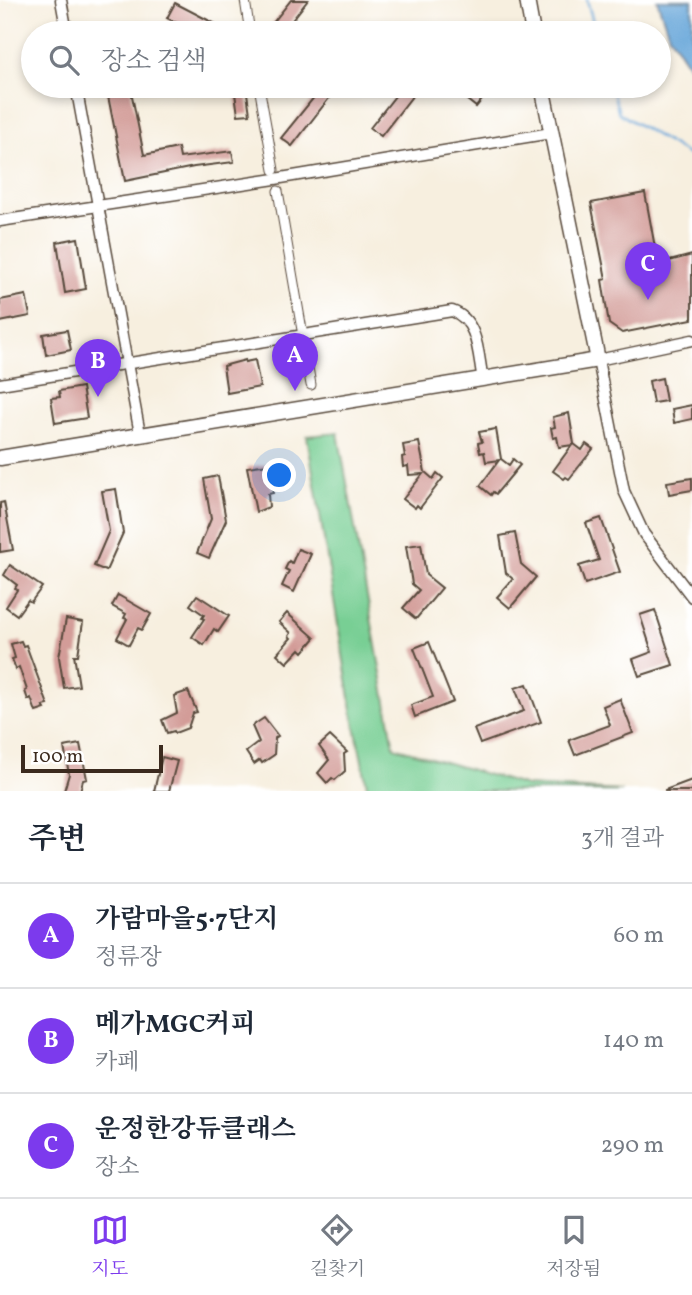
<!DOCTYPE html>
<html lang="ko">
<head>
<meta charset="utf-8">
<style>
	:root { --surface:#fff; --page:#f6f6f7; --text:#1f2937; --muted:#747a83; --line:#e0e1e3; --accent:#7c3aed }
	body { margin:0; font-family:Vollkorn,"Noto Serif KR",serif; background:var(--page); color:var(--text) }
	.scale { position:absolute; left:21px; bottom:18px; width:142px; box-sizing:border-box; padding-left:7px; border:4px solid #3b2a1e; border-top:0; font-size:19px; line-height:24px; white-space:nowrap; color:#3b2a1e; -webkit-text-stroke:5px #fff; paint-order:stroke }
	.you { position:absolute; left:280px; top:476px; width:24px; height:24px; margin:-18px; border:5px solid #fff; border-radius:50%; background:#1a73e8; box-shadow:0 0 0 10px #1a73e833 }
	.badge { display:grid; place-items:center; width:46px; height:46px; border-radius:50%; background:var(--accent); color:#fff; font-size:23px; font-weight:700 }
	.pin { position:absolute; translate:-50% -58px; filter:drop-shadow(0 2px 4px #0008) }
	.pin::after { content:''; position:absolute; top:37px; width:24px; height:21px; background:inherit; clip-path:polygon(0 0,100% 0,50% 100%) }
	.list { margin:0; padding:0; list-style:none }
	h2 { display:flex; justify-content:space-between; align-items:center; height:91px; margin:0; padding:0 28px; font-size:30px }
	h2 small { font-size:23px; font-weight:400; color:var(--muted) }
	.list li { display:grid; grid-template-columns:46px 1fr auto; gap:21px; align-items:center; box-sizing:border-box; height:105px; padding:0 28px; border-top:2px solid var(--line) }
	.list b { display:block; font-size:26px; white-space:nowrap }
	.list p { margin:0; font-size:23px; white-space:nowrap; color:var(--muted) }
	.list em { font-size:23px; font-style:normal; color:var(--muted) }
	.icon { flex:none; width:38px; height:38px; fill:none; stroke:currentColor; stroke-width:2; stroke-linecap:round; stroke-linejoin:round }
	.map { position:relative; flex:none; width:692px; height:791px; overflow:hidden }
	.search { position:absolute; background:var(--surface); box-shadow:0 4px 10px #0003; left:21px; right:21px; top:21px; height:77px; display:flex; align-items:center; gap:18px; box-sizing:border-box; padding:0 24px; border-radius:38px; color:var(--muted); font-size:26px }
	.sheet { height:406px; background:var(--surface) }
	nav { display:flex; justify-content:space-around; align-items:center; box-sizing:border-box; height:98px; border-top:2px solid var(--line); background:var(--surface); font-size:19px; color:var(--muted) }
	nav a { display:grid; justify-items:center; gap:4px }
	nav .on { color:var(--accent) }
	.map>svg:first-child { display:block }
	.green { fill:#78cf94; stroke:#5a7c59; stroke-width:2 }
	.water { fill:#66a6d9; stroke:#50687c; stroke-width:2 }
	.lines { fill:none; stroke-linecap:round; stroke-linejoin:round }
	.stream { stroke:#66a6d9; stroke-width:2.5 }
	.building { fill:#d39c98 }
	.pedestrian-casing { stroke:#57483b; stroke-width:11 }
	.minor-casing { stroke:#57483b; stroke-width:13 }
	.tertiary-casing { stroke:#57483b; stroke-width:17 }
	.pedestrian { stroke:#fff; stroke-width:9 }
	.minor { stroke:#fff; stroke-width:10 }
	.tertiary { stroke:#fff; stroke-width:14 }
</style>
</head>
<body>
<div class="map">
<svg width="692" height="791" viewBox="0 0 692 791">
	<rect width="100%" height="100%" fill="#fff"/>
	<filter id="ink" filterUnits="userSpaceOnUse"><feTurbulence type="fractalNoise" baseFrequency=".0143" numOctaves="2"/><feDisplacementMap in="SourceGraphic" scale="14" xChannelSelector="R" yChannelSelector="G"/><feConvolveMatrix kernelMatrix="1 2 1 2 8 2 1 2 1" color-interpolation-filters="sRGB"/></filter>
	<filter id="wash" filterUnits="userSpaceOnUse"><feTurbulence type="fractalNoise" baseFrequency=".00686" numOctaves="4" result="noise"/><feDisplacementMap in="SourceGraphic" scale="28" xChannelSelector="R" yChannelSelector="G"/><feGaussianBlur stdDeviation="1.57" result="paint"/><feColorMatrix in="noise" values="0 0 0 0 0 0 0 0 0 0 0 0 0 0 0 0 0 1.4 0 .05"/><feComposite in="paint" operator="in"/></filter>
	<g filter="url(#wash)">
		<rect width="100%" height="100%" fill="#f7efdf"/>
		<polygon class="green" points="338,433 394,747 526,786 622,791 368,791 353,716 307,436"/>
		<polygon class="water" points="657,0 692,0 692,71 669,35"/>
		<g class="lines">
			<g class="stream">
				<polyline points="587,0 596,33"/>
				<polyline points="611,86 619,113 692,157"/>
			</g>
		</g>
		<g id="blocks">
			<g class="building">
				<polygon points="291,0 308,0 282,33 265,33"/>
				<polygon points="175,3 233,33 196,33 167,18"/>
				<polygon points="106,86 130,86 144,155 178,148 180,158 232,151 234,162 194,167 125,181"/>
				<polygon points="234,86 246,86 250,114 238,115"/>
				<polygon points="323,86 333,93 292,146 281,138"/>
				<polygon points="403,86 420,86 381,136 370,128"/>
				<polygon points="477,86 493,86 476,107 466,99"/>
				<polygon points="645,193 658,264 692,255 692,319 622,333 609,324 602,280 606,279 591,203"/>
				<polygon points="78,238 86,289 65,293 57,242"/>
				<polygon points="26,295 30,316 0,322 0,300"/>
				<polygon points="67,330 71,350 46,355 43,334"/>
				<polygon points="245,360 245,362 255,360 260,387 227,393 223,366"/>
				<polygon points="662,378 666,401 653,403 649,381"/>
				<polygon points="82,387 87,418 55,423 51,398 60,397 59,391"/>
				<polygon points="692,405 692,419 674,423 672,409"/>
				<polygon points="569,413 574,444 582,450 586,444 593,449 569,479 566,477 564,479 553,471 572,445 559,447 557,437 553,438 551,428 555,427 553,417"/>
				<polygon points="496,429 501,459 509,465 513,459 520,465 496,494 493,492 491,495 480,486 499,460 486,462 484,452 480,453 478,443 482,442 479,432"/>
				<polygon points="419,442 425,472 433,479 437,473 443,478 420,508 417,505 415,508 403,499 423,474 409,475 408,466 403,467 402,457 405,456 403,445"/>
				<polygon points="269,464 273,493 268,494 269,507 256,512 247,467"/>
				<polygon points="218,476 226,520 209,558 197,553 211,519 204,479"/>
				<polygon points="692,478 692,490 669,494 667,482"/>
				<polygon points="116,489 123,533 106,571 94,566 109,531 102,491"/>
				<polygon points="4,502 13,550 0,552 0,503"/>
				<polygon points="601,518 620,572 585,584 579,566 599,560 586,523"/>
				<polygon points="515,533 521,564 536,577 510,608 497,597 513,579 506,573 500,536"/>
				<polygon points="421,544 426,575 442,588 416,619 403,608 419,590 412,584 406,546"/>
				<polygon points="298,549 311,554 294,592 282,586 289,571 285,569 289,561 292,563"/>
				<polygon points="10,565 42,587 31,602 28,600 17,615 6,607 17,590 15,588 17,585 4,575"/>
				<polygon points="118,595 151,614 142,630 138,628 129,645 117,638 127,619 124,618 126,614 112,606"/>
				<polygon points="197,595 229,616 218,632 214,629 204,645 192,637 204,619 202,618 204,615 190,605"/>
				<polygon points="655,610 673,665 639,676 633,659 652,652 640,615"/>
				<polygon points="287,613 315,638 303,652 300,649 287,663 277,654 291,638 289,636 291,633 279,622"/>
				<polygon points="66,619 83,622 78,655 74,655 79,686 64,688 59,657"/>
				<polygon points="21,641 23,646 26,645 48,705 43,706 45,709 36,712 31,698 28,700 25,691 27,690 19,667 16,669 12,659 15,658 11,644"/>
				<polygon points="429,642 453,702 415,717 411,705 433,697 414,648"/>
				<polygon points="527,684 541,722 480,744 474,729 524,711 515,688"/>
				<polygon points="188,691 197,712 193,713 188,728 175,733 174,731 167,733 162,720 177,713 174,696"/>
				<polygon points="620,699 633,733 575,755 569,740 610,725 603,706"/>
				<polygon points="264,718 278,736 275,738 274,755 262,763 260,760 254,764 246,752 259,742 252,726"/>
				<polygon points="330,736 347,752 344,754 345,771 335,780 332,778 327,783 318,773 329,760 319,746"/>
				<polygon points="80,744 87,779 83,780 80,791 64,791 69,774 64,747"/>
				<polygon points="162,757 177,761 169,791 154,791"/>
				<polygon points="692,780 692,791 665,791 665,790"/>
			</g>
		</g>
	</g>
	<g filter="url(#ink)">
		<use href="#blocks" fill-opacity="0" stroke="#57483b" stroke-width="2"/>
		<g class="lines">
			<g class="pedestrian-casing">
				<g id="pedestrian">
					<polyline points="245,0 250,33"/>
					<polyline points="259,86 274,170"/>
					<polyline points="278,191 302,330"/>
					<polyline points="304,344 311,385"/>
				</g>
			</g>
			<g class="minor-casing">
				<g id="minor">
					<polyline points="61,0 67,33"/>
					<polyline points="76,86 140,434"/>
					<polyline points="0,221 275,179 551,133"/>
					<polyline points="692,340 598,360 624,491 644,534 692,597"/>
					<path d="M0 384 452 311C479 320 478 356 483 380"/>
				</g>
			</g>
			<g class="tertiary-casing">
				<g id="tertiary">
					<polyline points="527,0 533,33"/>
					<polyline points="0,458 598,360 542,86"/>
				</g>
			</g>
			<use href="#pedestrian" class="pedestrian"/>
			<use href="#minor" class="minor"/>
			<use href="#tertiary" class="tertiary"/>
		</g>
	</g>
</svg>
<div class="scale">100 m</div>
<div class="you"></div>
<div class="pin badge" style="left:295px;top:391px">A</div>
<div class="pin badge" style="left:98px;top:397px">B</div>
<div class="pin badge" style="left:648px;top:300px">C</div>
<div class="search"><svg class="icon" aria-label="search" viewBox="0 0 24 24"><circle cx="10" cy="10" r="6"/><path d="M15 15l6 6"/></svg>장소 검색</div>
</div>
<section class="sheet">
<h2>주변<small>3개 결과</small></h2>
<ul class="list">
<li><span class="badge">A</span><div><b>가람마을5·7단지</b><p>정류장</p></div><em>60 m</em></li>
<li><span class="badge">B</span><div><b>메가MGC커피</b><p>카페</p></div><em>140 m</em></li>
<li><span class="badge">C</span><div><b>운정한강듀클래스</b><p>장소</p></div><em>290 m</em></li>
</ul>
</section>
<nav>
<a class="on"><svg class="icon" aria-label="map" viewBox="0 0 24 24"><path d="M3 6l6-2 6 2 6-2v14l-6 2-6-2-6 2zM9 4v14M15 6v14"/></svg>지도</a>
<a><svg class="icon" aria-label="directions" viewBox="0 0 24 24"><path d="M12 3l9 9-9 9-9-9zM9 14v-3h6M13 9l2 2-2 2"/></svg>길찾기</a>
<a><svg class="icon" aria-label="saved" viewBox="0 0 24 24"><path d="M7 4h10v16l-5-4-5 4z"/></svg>저장됨</a>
</nav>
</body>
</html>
